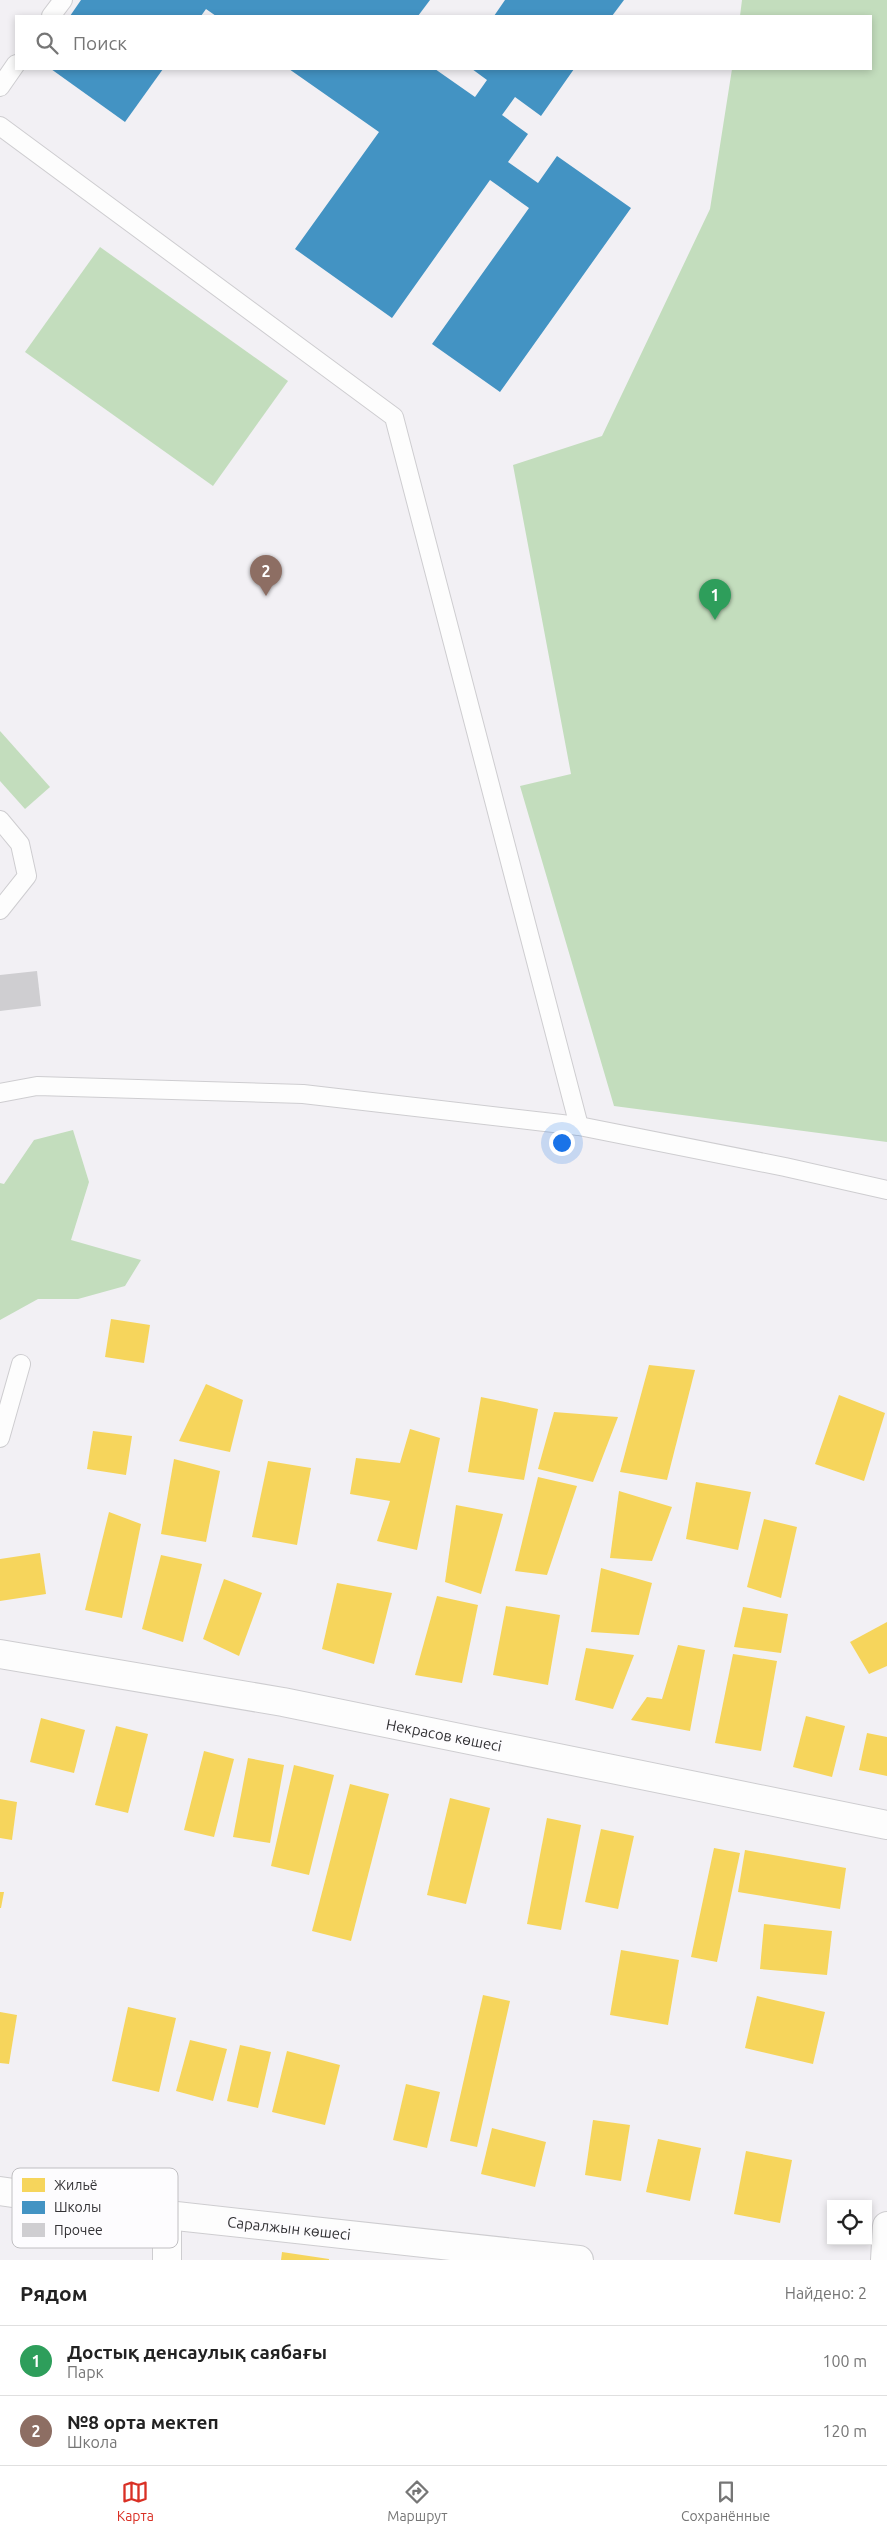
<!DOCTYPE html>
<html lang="ru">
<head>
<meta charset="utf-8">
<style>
	:root { --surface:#fff; --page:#f2f2f2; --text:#222; --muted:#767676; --line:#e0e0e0; --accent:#d93025 }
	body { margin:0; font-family:Ubuntu,sans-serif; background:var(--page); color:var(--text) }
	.controls { position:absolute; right:15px; bottom:15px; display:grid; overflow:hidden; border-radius:0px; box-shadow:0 2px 8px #0003 }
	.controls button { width:45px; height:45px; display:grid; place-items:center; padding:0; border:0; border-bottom:1px solid var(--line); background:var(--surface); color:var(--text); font:25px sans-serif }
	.you { position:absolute; left:561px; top:1142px; width:18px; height:18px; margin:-12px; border:4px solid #fff; border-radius:50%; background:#1a73e8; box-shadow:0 0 0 8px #1a73e833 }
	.badge { display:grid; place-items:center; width:32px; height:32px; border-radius:50%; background:var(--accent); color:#fff; font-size:16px; font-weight:700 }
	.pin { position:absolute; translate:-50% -41px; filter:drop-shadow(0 1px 2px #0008) }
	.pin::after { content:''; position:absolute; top:26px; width:18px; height:15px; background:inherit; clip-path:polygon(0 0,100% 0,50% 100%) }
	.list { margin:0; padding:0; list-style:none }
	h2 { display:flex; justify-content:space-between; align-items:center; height:65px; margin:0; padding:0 20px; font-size:21px }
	h2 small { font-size:16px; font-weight:400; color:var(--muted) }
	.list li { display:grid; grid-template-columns:32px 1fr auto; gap:15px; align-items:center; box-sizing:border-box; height:70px; padding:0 20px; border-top:1px solid var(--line) }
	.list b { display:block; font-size:19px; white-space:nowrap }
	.list p { margin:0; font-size:16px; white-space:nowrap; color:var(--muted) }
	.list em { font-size:16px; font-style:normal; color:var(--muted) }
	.icon { flex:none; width:28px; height:28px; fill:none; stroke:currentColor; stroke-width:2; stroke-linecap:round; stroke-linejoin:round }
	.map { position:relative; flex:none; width:887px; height:2260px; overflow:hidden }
	.search { position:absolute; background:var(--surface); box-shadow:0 2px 8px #0003; left:15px; right:15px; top:15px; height:55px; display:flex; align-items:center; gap:12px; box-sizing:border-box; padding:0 18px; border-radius:0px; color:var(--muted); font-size:19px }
	.sheet { height:205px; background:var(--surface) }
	nav { display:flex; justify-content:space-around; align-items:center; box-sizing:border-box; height:70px; border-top:1px solid var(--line); background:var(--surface); font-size:14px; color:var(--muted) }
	nav a { display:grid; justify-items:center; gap:2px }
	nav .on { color:var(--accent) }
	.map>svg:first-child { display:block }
	.green { fill:#c3ddbd }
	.homes { fill:#f6d55c }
	.schools { fill:#4393c3 }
	.building { fill:#cfced1 }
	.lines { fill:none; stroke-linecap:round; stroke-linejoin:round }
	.service-casing { stroke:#cecdd0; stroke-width:20 }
	.minor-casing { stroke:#cecdd0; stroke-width:30 }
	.tertiary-casing { stroke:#cecdd0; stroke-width:30 }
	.secondary-casing { stroke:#cecdd0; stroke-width:30 }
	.service { stroke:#fdfdfd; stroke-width:18 }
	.minor { stroke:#fdfdfd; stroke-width:28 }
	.tertiary { stroke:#fdfdfd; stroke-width:28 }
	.secondary { stroke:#fdfdfd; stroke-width:28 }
	.labels { text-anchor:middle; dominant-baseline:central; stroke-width:5; stroke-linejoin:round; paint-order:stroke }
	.street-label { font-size:15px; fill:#333235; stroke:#fdfcfe }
	.key { fill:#fdfcfe; stroke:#c0bfc2; stroke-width:1 }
	.key-label { font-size:14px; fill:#333235 }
</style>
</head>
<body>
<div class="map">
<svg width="887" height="2260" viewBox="0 0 887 2260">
	<rect width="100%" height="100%" fill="#f2f0f4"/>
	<g class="green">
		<polygon points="742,0 887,0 887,1142 614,1106 520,786 571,774 513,465 602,436 710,209 732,69 871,69 871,16 740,16"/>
		<polygon points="100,247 288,381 213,486 25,352"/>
		<polygon points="0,731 50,787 25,809 0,781"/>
		<polygon points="73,1130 89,1182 71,1240 141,1260 125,1286 78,1299 38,1299 0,1320 0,1183 4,1184 34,1140"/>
	</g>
	<g class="homes">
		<polygon points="111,1319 150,1325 144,1363 105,1357"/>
		<polygon points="649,1365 695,1370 667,1480 620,1472"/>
		<polygon points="206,1384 243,1400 230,1452 179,1441"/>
		<polygon points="839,1395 885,1413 864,1481 815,1464"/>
		<polygon points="481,1397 538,1409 524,1480 468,1472"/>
		<polygon points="554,1412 618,1417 593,1482 538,1469"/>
		<polygon points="410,1429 440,1438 417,1550 377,1541 390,1501 350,1494 356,1458 400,1463"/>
		<polygon points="93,1431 132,1436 126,1475 87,1469"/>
		<polygon points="174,1459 220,1471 206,1542 161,1534"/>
		<polygon points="268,1461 311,1468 297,1545 252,1537"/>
		<polygon points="538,1477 577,1486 547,1575 515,1571"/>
		<polygon points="696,1482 751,1492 738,1550 686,1539"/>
		<polygon points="619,1491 672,1507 652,1561 610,1558"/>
		<polygon points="456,1505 503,1514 481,1594 445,1582"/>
		<polygon points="109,1512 141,1524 122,1618 85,1610"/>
		<polygon points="764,1519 797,1527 781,1598 747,1587"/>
		<polygon points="40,1553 46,1594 0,1601 0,1559"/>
		<polygon points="161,1555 202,1564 183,1642 142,1629"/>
		<polygon points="601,1568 652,1583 639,1635 591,1632"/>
		<polygon points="224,1579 262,1593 239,1656 203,1639"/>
		<polygon points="337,1583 392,1593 374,1664 322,1649"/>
		<polygon points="437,1596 478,1605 462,1683 415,1675"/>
		<polygon points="506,1606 560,1615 548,1685 493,1675"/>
		<polygon points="743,1607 788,1614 781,1653 734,1647"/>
		<polygon points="887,1622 887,1666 869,1674 850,1642"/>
		<polygon points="678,1645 705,1650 690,1731 631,1720 647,1697 662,1699"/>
		<polygon points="586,1648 634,1655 613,1709 575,1700"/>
		<polygon points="733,1654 777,1661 761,1751 715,1743"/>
		<polygon points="806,1716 845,1726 832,1777 793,1767"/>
		<polygon points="41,1718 85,1730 74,1773 30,1762"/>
		<polygon points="116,1726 148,1734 128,1813 95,1805"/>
		<polygon points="867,1733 887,1737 887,1776 859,1770"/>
		<polygon points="204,1751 234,1759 214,1837 184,1830"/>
		<polygon points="248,1758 284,1765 270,1843 233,1837"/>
		<polygon points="294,1765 334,1775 309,1875 271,1866"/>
		<polygon points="350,1784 389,1794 351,1941 312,1931"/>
		<polygon points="450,1798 490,1808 466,1904 427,1895"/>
		<polygon points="0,1799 17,1802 12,1840 0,1838"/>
		<polygon points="547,1818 581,1825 561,1930 527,1924"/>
		<polygon points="601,1829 634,1836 618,1909 585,1902"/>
		<polygon points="714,1848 740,1853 717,1962 691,1957"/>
		<polygon points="745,1850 846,1868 840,1909 738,1892"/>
		<polygon points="0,1892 4,1892 1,1908 0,1908"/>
		<polygon points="764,1924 832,1931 827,1975 760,1969"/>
		<polygon points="621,1950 679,1960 668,2025 610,2015"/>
		<polygon points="483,1995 510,2001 477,2147 450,2141"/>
		<polygon points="757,1996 825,2012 813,2064 745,2048"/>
		<polygon points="128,2007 176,2018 159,2092 112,2081"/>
		<polygon points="0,2012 17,2015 9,2064 0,2063"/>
		<polygon points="190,2040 227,2049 213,2101 176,2091"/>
		<polygon points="240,2045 271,2052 258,2108 227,2101"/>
		<polygon points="287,2051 340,2065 325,2125 272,2112"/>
		<polygon points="406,2084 440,2092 427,2148 393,2140"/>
		<polygon points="593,2120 630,2125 621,2181 585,2175"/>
		<polygon points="492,2128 546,2142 535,2187 481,2174"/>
		<polygon points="658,2139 701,2148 690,2201 646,2192"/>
		<polygon points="746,2151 792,2160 780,2223 734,2214"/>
		<polygon points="282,2252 329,2259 329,2260 281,2260"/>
	</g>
	<g class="schools">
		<polygon points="81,0 430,0 418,16 216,16 206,9 201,16 70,16"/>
		<polygon points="505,0 624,0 612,16 494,16"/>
		<polygon points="51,69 163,69 125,122"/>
		<polygon points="289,69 435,69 475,97 487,80 472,69 574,69 541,116 515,97 502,115 528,134 508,162 538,183 557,156 631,208 500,392 432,344 529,208 490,180 392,318 295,249 379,132"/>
	</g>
	<polygon class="building" points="37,971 41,1006 0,1011 0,975"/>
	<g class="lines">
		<g class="service-casing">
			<g id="service">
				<polyline points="51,16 63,0"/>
				<polyline points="0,87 16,64"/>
				<polyline points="0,126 394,417 579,1126"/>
				<polyline points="0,820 20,844 27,876 0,910"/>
				<polyline points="0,1093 37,1086 303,1094 579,1126 785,1167 887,1190"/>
				<polyline points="0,1438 21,1364"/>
			</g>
		</g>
		<g class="minor-casing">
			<g id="minor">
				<polyline points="0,2191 167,2215 579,2260"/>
				<polyline points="167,2260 167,2215"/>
			</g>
		</g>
		<g class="tertiary-casing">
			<polyline id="tertiary" points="885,2260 887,2226"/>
		</g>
		<g class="secondary-casing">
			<polyline id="secondary" points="0,1654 283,1702 887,1825"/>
		</g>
		<use href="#service" class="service"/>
		<use href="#minor" class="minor"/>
		<use href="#tertiary" class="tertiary"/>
		<use href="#secondary" class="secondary"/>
	</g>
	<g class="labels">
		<g class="street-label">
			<text transform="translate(444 1735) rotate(11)">Некрасов көшесі</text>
			<text transform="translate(289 2228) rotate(6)">Саралжын көшесі</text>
		</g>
	</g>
	<rect x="12" y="2168" width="166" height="80" rx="8" class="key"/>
	<rect x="22" y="2178" width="23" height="14" fill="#f6d55c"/>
	<rect x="22" y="2201" width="23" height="13" fill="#4393c3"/>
	<rect x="22" y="2223" width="23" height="14" fill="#cfced1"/>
	<g class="key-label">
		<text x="54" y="2190">Жильё</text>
		<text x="54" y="2212">Школы</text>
		<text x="54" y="2235">Прочее</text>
	</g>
</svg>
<div class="controls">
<button><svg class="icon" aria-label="locate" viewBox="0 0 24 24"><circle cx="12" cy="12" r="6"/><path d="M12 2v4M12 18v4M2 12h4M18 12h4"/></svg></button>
</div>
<div class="you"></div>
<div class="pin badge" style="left:715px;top:620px;background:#2e9e5b">1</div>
<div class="pin badge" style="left:266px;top:596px;background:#8d6e63">2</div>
<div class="search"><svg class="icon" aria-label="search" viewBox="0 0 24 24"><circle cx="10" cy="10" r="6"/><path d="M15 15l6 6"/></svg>Поиск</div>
</div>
<section class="sheet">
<h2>Рядом<small>Найдено: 2</small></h2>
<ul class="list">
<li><span class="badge" style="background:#2e9e5b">1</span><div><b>Достық денсаулық саябағы</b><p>Парк</p></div><em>100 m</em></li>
<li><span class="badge" style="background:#8d6e63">2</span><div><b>№8 орта мектеп</b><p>Школа</p></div><em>120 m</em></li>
</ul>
</section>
<nav>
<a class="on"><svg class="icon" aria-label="map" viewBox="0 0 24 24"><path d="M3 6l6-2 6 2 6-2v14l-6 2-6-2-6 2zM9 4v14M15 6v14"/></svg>Карта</a>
<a><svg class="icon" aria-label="directions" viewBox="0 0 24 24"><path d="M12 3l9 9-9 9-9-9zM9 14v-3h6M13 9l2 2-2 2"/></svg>Маршрут</a>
<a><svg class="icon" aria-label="saved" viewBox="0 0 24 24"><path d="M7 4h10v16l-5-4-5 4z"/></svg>Сохранённые</a>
</nav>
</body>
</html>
